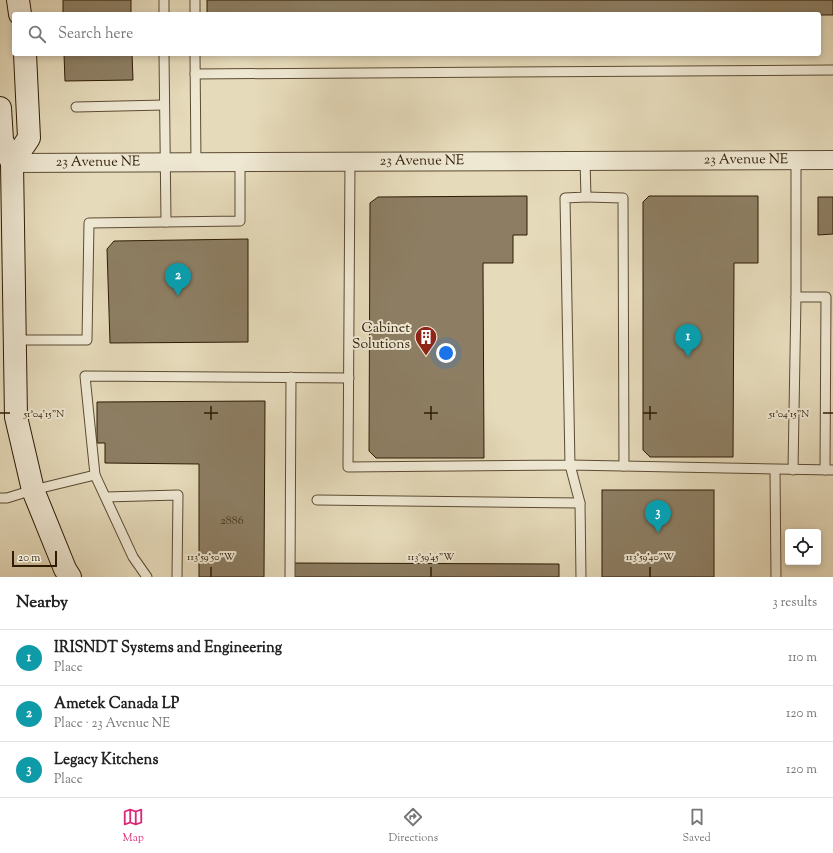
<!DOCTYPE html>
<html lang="en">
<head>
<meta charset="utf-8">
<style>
	:root { --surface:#fff; --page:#f2f2f2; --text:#222; --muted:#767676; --line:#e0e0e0; --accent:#db2777 }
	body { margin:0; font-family:"Sorts Mill Goudy",serif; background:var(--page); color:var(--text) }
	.controls { position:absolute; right:12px; bottom:12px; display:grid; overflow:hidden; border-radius:4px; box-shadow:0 2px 6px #0003 }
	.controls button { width:36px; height:36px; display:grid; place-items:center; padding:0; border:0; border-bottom:1px solid var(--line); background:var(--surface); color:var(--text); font:20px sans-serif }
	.scale { position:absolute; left:12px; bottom:10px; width:45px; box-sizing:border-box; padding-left:4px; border:2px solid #2e1b04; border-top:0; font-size:11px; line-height:14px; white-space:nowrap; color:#2e1b04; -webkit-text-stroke:3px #eee7d2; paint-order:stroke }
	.you { position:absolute; left:446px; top:353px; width:14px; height:14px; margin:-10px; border:3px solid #fff; border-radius:50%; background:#1a73e8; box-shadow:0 0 0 6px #1a73e833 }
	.badge { display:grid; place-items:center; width:26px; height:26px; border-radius:50%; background:var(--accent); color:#fff; font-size:13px; font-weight:700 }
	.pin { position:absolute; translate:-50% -33px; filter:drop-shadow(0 1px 2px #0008) }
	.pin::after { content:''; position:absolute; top:21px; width:14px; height:12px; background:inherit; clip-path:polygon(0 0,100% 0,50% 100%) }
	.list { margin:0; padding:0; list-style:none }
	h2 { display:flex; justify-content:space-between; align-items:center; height:52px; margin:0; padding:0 16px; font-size:17px }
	h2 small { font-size:13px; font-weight:400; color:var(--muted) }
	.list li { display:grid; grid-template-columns:26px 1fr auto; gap:12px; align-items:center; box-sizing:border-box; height:56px; padding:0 16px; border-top:1px solid var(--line) }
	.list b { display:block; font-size:15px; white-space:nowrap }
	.list p { margin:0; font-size:13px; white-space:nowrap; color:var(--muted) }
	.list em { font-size:13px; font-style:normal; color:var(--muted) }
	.icon { flex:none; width:22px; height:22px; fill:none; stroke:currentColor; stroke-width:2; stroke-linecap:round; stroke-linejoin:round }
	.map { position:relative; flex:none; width:833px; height:577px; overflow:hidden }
	.search { position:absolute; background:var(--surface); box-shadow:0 2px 6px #0003; left:12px; right:12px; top:12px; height:44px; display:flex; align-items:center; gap:10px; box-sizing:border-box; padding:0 14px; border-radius:4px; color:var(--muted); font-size:15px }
	.sheet { height:220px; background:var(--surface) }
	nav { display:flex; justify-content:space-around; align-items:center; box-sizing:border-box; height:56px; border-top:1px solid var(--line); background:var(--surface); font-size:11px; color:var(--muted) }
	nav a { display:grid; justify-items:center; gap:2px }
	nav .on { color:var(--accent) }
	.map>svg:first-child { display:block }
	.building { fill:#8d7e63; stroke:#2e1b04 }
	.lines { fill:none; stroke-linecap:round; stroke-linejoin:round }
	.lane-casing { stroke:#5c4b32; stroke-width:11 }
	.street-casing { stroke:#5c4b32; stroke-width:20 }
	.secondary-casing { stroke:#2e1b04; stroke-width:24 }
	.lane { stroke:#eee7d2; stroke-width:9 }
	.street { stroke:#eee7d2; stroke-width:18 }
	.secondary { stroke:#eee7d2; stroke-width:22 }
	.ticks { fill:none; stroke:#2e1b04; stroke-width:1.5 }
	.labels { text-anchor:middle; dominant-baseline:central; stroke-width:4; stroke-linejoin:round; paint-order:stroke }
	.number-label { font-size:12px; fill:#46341c }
	.street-label { font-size:14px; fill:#2e1b04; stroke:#eee7d2 }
	.poi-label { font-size:14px; fill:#2e1b04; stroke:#eee7d2; text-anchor:end }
	.ticks-label { font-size:10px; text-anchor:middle; fill:#2e1b04; stroke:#eee7d2; stroke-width:4; stroke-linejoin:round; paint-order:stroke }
</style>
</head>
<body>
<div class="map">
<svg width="833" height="577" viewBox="0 0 833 577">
	<rect width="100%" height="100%" fill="#e5daba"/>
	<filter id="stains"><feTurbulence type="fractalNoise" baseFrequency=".005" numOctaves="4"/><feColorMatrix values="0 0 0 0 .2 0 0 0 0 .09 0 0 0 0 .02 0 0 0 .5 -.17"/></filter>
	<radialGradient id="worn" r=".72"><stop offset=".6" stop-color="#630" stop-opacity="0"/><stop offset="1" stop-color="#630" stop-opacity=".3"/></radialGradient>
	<g class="building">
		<rect x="63" y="0" width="68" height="14"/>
		<polygon points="207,0 833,0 833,15 819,15 819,14 207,14"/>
		<polygon points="64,54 132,54 133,80 65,81"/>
		<polygon points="527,196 527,235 513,235 513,263 483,263 484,458 376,458 369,451 370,203 378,197"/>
		<polygon points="649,196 758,196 758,263 734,263 733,457 650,457 643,450 643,202"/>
		<polygon points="818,197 833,197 833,234 818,235"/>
		<polygon points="248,239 248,342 110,343 107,249 114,241"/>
		<polygon points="265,401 264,577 199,577 199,464 105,463 105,443 97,443 97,402"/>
		<rect x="602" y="490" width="112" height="87"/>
		<polygon points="292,563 559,564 559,577 292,577"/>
	</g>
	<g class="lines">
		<g class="lane-casing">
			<g id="lane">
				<polyline points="164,0 164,14"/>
				<polyline points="195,0 195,14"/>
				<polyline points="164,54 166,222"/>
				<polyline points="195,54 196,163"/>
				<polyline points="195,74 833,70"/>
				<polyline points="76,107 164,105"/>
				<polyline points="350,162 348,467 570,465 565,198 586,197 585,161"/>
				<polyline points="586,197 623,198 624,466"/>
				<polyline points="796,297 826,297 825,470"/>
				<polyline points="14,340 87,340 89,223 240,221 240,162"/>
				<polyline points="775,470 776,577"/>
				<polyline points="793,470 796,297 796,160"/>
				<polyline points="95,475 85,376 349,378"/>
				<polyline points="106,497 178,495 177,577"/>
				<polyline points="0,498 7,498 33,490 95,475 133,557 147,577"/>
				<polyline points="317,500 580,503"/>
				<polyline points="290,577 291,377"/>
				<polyline points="581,577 580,503 570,465 833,470"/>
			</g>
		</g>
		<g class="street-casing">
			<g id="street">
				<path id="s1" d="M12 163 833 160"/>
			</g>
		</g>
		<g class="secondary-casing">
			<g id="secondary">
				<polyline points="18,0 20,14"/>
				<polyline points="0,108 2,140 12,163 16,417 33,490 65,569 70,577"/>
				<polyline points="12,163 29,138 25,54"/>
			</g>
		</g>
		<use href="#lane" class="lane"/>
		<use href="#street" class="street"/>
		<use href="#secondary" class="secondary"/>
	</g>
	<path class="ticks" d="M211 406V420M431 406V420M650 406V420M0 413H10M204 413H218M424 413H438M643 413H657M823 413H833M211 567V577M431 567V577M650 567V577"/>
	<defs>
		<g id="building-pin" transform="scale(1.15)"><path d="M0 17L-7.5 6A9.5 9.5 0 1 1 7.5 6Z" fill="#8f2418" stroke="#eee7d2"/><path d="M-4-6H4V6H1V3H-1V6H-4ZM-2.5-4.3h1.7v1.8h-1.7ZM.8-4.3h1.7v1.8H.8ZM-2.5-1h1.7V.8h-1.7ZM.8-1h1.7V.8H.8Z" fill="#fff"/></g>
	</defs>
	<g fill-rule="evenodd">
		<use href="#building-pin" x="426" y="337"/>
	</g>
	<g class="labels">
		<g class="number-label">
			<text x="232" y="521">2886</text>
		</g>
		<g class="street-label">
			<text stroke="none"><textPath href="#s1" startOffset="734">23 Avenue NE</textPath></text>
			<text stroke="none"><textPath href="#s1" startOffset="410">23 Avenue NE</textPath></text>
			<text stroke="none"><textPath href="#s1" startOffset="86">23 Avenue NE</textPath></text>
		</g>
		<g class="poi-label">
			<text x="410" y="329">Cabinet<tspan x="410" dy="16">Solutions</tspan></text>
		</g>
	</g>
	<g class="ticks-label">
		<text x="44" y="417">51°04'15"N</text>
		<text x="789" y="417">51°04'15"N</text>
		<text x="211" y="560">113°59'50"W</text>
		<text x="431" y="560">113°59'45"W</text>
		<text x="650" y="560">113°59'40"W</text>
	</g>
	<rect width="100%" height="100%" filter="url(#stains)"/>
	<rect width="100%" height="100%" fill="url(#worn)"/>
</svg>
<div class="controls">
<button><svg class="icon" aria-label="locate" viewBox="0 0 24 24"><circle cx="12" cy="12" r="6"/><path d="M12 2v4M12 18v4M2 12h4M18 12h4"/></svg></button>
</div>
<div class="scale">20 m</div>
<div class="you"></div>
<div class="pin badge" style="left:688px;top:357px;background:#0f9aa8">1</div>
<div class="pin badge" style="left:178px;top:296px;background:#0f9aa8">2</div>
<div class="pin badge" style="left:658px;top:533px;background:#0f9aa8">3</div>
<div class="search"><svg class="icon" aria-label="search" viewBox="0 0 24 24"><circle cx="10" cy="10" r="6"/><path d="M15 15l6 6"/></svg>Search here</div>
</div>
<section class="sheet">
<h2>Nearby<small>3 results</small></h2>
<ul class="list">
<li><span class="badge" style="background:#0f9aa8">1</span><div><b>IRISNDT Systems and Engineering</b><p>Place</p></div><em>110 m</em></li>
<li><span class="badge" style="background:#0f9aa8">2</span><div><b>Ametek Canada LP</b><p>Place · 23 Avenue NE</p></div><em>120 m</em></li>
<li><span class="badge" style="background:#0f9aa8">3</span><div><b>Legacy Kitchens</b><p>Place</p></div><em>120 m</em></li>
</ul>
</section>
<nav>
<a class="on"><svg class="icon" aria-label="map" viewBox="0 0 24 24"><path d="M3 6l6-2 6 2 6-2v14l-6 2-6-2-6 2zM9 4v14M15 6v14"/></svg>Map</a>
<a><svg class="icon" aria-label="directions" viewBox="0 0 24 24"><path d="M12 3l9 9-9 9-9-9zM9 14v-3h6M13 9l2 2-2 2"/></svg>Directions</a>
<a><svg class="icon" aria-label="saved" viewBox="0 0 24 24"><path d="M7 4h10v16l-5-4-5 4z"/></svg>Saved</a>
</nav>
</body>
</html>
